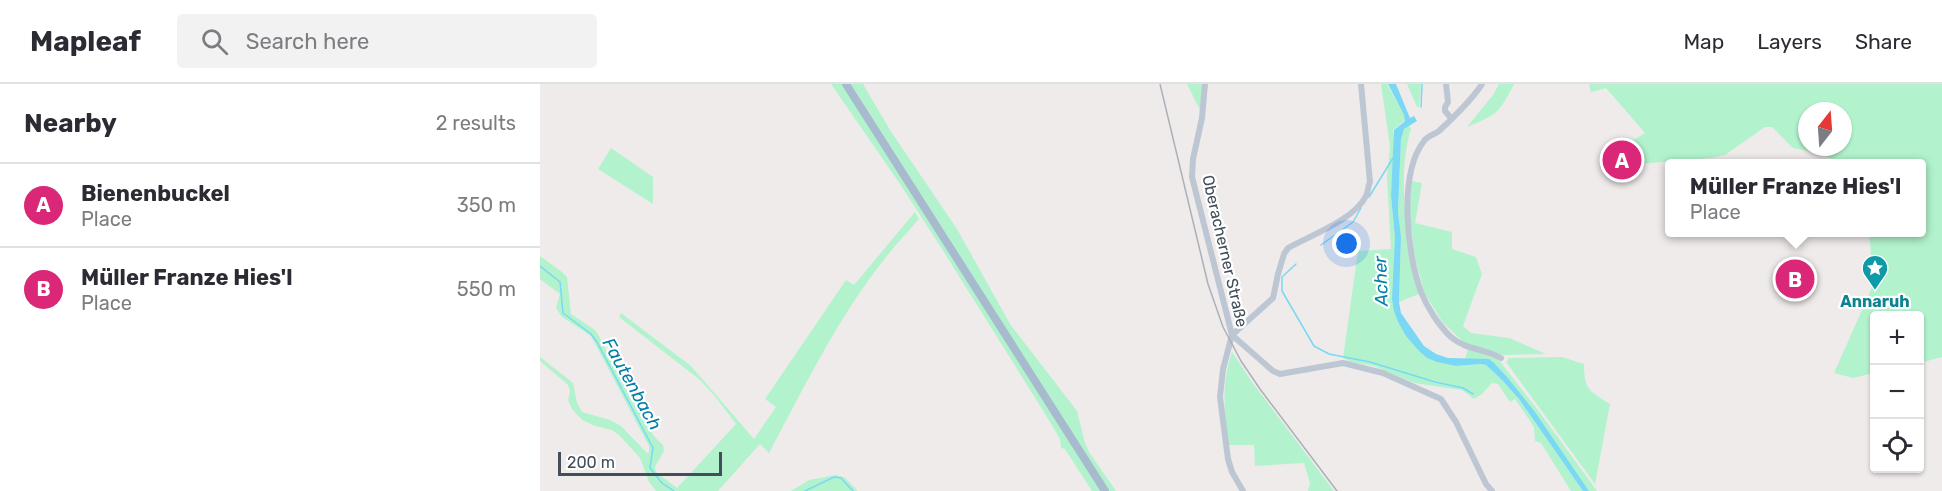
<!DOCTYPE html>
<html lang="en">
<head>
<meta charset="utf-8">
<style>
	:root { --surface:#fff; --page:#f2f2f3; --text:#2b2b33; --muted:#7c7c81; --line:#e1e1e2; --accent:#db2777 }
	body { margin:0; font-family:Rubik,sans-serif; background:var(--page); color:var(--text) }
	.controls { position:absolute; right:18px; bottom:18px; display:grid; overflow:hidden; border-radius:6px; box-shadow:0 2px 4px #0004 }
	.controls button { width:54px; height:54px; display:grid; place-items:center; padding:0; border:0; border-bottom:2px solid var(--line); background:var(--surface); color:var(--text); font:30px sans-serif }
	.compass { position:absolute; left:1258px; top:18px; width:54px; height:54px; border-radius:50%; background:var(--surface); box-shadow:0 2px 4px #0004; rotate:17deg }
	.scale { position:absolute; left:18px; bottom:15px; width:164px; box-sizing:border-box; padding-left:6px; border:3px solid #424e5a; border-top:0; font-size:16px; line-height:21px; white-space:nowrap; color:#424e5a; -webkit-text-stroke:4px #fff; paint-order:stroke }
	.you { position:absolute; left:807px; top:160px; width:21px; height:21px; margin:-15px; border:4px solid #fff; border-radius:50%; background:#1a73e8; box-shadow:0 0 0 9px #1a73e833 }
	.badge { display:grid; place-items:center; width:39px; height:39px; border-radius:50%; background:var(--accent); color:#fff; font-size:20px; font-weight:700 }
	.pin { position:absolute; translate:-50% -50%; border:3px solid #fff; box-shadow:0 2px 6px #0006 }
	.popup { position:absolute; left:1125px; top:75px; width:261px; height:78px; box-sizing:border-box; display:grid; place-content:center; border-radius:6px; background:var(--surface); filter:drop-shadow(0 2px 4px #0005); font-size:20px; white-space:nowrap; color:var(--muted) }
	.popup b { font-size:22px; color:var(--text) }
	.popup::after { content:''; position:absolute; left:50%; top:100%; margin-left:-12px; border:12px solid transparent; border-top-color:var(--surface) }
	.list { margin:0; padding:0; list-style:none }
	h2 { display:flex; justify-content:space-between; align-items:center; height:78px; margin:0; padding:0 24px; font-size:26px }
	h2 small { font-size:20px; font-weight:400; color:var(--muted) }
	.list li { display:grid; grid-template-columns:39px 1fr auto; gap:18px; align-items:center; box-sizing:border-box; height:84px; padding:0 24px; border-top:2px solid var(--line) }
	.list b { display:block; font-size:22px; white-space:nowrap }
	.list p { margin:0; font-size:20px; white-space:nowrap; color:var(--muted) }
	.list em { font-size:20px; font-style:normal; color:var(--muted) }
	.icon { flex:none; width:33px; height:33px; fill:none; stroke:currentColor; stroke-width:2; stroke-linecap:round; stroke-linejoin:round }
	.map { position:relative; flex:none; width:1402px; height:407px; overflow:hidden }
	header { display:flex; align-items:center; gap:36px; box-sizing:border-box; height:84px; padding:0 30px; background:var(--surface); border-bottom:2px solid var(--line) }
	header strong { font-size:28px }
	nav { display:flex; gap:33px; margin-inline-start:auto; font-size:21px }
	.search { width:420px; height:54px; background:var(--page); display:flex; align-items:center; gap:15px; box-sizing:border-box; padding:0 21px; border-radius:6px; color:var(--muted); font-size:22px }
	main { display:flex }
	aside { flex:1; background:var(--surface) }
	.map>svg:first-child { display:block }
	.green { fill:#b2f3cd; fill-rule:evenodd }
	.water { fill:#7ad8f5 }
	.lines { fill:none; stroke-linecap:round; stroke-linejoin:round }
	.stream { stroke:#7ad8f5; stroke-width:1.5 }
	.minor { stroke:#bcc7d3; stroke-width:6 }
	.major { stroke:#a7bace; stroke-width:8 }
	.rail { stroke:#acb0b7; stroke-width:1.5 }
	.labels { text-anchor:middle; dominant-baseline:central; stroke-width:4.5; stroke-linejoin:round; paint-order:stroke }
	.street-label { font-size:16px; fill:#424e5a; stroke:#fff }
	.culture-label { font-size:16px; font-weight:bold; fill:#0d838f; stroke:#fff }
	.water-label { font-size:18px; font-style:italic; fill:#017fa7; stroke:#fff }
</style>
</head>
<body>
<header>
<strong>Mapleaf</strong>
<div class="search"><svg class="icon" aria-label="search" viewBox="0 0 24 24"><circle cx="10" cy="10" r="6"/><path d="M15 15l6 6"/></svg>Search here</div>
<nav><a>Map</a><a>Layers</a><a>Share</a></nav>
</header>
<main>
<aside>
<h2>Nearby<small>2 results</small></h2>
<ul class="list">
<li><span class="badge">A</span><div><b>Bienenbuckel</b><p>Place</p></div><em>350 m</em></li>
<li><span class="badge">B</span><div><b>Müller Franze Hies'l</b><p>Place</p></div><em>550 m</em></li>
</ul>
</aside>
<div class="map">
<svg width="1402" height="407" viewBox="0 0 1402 407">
	<rect width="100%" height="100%" fill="#efebeb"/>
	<g class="green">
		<polygon points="291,0 303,0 562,407 552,407 525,365 521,364 520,355 502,325 402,165 360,100"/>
		<polygon points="311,0 323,0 350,46 417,145 470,240 537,327 545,359 549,368 576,407 569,407"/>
		<polygon points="647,0 663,0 660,26"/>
		<polygon points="841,0 847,0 864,31 865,36 853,46 854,62 851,112 855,154 858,238 879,267 916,282 941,280 946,281 962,296 979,315 1043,407 1031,407 1001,359 995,357 994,343 975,315 970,318 958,300 952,299 942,310 934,315 922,306 874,299 834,282 811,278 803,274 818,167 851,165 847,93 850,62"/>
		<polygon points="867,0 881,0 879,23 877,23"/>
		<path d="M959 0H974C959 29 957 31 927 43L953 11Z"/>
		<path d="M1049 0H1402V273L1380 279V231H1334V289L1313 294 1294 289 1334 199C1329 183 1333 165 1328 149L1381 148V80L1300 79 1279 69 1253 64 1232 43H1225L1185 71 1171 74 1073 82C1079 61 1088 60 1105 49L1066 4 1051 8ZM1267 27H1303V63H1267Z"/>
		<path d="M868 41 871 45C855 97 869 158 879 210L859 218 861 153 858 127 861 55 862 48Z"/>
		<polygon points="71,64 113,93 113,120 58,85"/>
		<polygon points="872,97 882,99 875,139 912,148 912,165 936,173 942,190 923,242 931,249 969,254 1006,270 964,271 928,262 903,239 884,208 875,173 869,126"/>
		<path d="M375 128 379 135C367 149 354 162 343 177 297 235 264 304 229 369L220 360 178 407H116L109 398 100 374 79 351 72 346 55 342 42 336 32 325 28 316 30 307 28 301 0 277V273L33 299 37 319 42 328 70 336 81 342 107 369H109V362L51 252 22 233 16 224 20 210 0 195V172L22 188 27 193 31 230 55 246 59 252 91 315 113 351 123 361 124 367 115 383 116 388 137 404 196 340 174 311 160 296 79 233 81 229 151 282 214 355 236 323 225 315 306 196 314 201Z"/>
		<polygon points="928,265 958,275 998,326 1057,407 1049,407 968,294 949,275 925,275"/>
		<path d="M692 268 712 298 794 407H768L770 399 764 379 715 382 714 361H689C684 330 681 299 692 268Z"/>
		<path d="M1022 273 1044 280C1044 305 1049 307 1070 320L1055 400 966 278 969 274Z"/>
		<polygon points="296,391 304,393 318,407 251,407 269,396"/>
	</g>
	<polygon class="water" points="848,0 856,0 870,34 874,32 877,37 864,45 861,55 858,127 861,153 859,218 861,229 884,262 896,270 908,274 949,275 954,279 968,294 995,328 1049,407 1043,407 979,315 962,296 946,281 941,280 916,282 897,278 887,274 879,267 866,252 858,238 854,227 852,215 855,154 851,112 854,46 865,37 864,31"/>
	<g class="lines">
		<g class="stream">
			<polyline points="881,23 882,0"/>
			<polyline points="829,113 853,74"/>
			<polyline points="781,161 813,138 821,124"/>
			<polyline points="756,180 742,193 742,207 774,262 789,270 830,278 895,298 923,304 933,310"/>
			<polyline points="0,182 20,198 23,229 51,250 57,258 113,364 110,384 122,399 134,407"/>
			<polyline points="265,407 294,393 301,394 313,407"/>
		</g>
		<g class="minor">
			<polyline points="665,0 662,34 653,75 652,93 692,251 683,285 680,313 688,375 692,388 703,407"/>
			<polyline points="906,0 908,18 905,23 905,27 911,34"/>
			<path d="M942 0C931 17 914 33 899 47 894 51 887 52 884 57 858 90 867 170 881 208 887 223 899 242 911 253 926 266 945 265 961 274"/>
			<polyline points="692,251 733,287 740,290 803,279 843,289 901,315 916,338 946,400 952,407"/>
			<path d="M692 251 733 214 738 190 744 170 748 164C771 151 814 136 826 112 828 108 828 102 830 98L821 0"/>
		</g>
		<polyline class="major" points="306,0 565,407"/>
		<polyline class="rail" points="620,0 668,200 683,243 701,277 720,305 797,407"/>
	</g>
	<defs>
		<g id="sight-pin" transform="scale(1.35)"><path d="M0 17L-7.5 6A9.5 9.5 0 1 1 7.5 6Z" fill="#0f9aa8" stroke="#fff"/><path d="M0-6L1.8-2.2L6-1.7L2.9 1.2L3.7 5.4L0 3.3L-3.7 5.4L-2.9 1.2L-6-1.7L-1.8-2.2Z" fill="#fff"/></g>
	</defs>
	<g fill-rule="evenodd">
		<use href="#sight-pin" x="1335" y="184"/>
	</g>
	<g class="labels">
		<g class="street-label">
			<text transform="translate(685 167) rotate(77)">Oberacherner Straße</text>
		</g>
		<g class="culture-label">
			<text x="1335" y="217">Annaruh</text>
		</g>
		<g class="water-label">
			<text transform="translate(841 197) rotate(-92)">Acher</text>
			<text transform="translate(92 300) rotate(61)">Fautenbach</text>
		</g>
	</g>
</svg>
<div class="controls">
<button>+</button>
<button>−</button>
<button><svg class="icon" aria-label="locate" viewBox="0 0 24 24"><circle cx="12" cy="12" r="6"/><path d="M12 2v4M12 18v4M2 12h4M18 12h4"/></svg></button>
</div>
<svg class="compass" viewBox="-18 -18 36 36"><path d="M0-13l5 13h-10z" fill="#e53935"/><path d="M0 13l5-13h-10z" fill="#7c7c81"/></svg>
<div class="scale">200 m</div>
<div class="you"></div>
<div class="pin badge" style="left:1082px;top:76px">A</div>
<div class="pin badge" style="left:1255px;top:195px">B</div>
<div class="popup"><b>Müller Franze Hies'l</b>Place</div>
</div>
</main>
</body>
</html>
